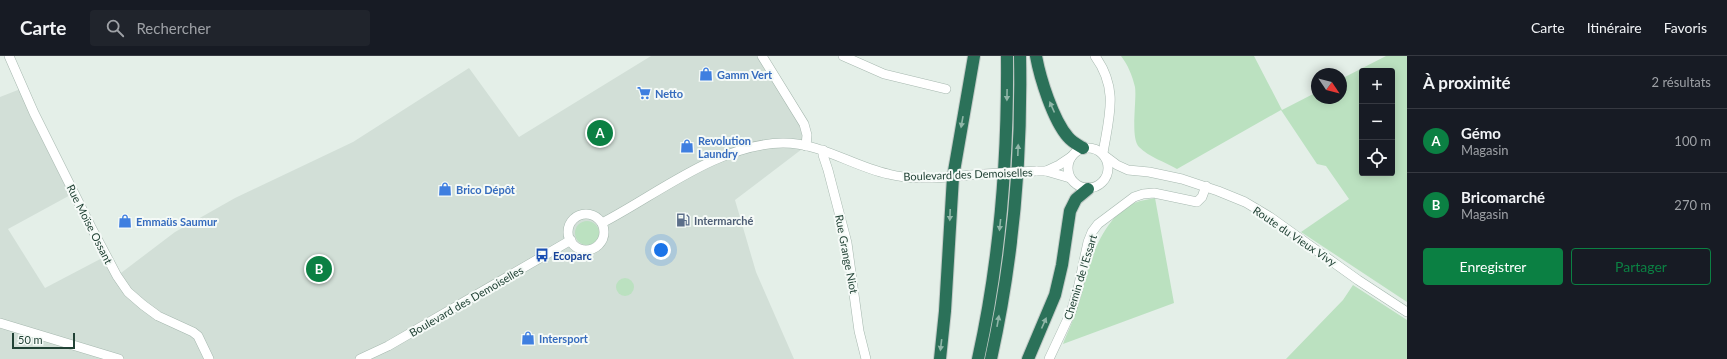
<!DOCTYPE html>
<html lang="fr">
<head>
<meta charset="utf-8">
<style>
	:root { --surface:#171b24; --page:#20242c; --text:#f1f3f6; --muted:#9ea1a6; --line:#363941; --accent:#0b8043 }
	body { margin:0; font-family:Lato,sans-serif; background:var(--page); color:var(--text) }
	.controls { position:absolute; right:12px; top:12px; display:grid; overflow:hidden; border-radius:4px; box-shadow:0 2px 10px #0003 }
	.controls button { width:36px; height:36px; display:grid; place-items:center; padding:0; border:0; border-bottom:1px solid var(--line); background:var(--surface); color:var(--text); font:20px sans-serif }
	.compass { position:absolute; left:1311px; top:12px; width:36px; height:36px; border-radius:50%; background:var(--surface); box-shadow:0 2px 10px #0003; rotate:125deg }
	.scale { position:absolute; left:12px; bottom:10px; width:63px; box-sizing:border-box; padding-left:4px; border:2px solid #214235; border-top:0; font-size:11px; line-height:14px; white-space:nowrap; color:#214235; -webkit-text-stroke:3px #f5faf7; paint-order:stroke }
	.you { position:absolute; left:661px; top:194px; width:14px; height:14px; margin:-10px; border:3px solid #fff; border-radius:50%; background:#1a73e8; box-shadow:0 0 0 6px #1a73e833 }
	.badge { display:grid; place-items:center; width:26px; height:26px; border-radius:50%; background:var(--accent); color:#fff; font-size:13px; font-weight:700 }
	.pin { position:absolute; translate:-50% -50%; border:2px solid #fff; box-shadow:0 1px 4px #0006 }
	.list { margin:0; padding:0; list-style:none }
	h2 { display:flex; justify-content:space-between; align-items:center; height:52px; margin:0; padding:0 16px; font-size:17px }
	h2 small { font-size:13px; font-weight:400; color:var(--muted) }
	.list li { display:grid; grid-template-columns:26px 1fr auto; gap:12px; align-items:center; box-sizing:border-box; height:64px; padding:0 16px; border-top:1px solid var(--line) }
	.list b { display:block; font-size:15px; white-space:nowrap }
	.list p { margin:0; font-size:13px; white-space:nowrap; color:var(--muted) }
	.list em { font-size:13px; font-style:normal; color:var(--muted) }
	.actions { display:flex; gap:8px; padding:12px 16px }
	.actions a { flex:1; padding:9px 0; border:1px solid var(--accent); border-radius:4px; text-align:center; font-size:14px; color:var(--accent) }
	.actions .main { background:var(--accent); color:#fff }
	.icon { flex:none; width:22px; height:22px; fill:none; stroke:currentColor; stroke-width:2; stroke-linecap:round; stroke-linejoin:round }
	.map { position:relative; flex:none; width:1407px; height:303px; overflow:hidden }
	header { display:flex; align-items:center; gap:24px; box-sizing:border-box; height:56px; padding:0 20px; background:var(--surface); border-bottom:1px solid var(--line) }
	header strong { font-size:19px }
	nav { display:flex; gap:22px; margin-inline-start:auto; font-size:14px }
	.search { width:280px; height:36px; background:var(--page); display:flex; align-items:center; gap:10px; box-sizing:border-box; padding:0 14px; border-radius:4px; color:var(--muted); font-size:15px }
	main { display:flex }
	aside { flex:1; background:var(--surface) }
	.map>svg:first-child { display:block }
	.built { fill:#d2dfd7 }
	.grass { fill:#bbe1c0; fill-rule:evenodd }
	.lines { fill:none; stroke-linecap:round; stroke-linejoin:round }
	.minor-casing { stroke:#a6b8af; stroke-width:10 }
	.highway-casing { stroke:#c1cac6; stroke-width:14 }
	.minor { stroke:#fff; stroke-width:9 }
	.highway { stroke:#2b7159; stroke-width:12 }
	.minor-bridge-casing { stroke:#a6b8af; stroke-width:10; stroke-linecap:butt }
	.minor-bridge { stroke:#fff; stroke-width:9 }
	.oneway { fill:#90b6a8 }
	.labels { text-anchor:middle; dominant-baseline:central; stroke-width:4; stroke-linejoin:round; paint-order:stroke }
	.shop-label { font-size:11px; font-weight:bold; fill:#366cbe; stroke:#f5faf7; text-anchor:start }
	.street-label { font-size:11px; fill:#214235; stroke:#f5faf7 }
	.service-label { font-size:11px; font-weight:bold; fill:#4e5e75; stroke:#f5faf7; text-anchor:start }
	.transit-label { font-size:11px; font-weight:bold; fill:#164399; stroke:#f5faf7; text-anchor:start }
</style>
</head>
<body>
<header>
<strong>Carte</strong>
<div class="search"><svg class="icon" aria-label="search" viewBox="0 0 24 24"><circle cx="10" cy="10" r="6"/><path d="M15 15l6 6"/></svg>Rechercher</div>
<nav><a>Carte</a><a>Itinéraire</a><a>Favoris</a></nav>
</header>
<main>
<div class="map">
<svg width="1407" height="303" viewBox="0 0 1407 303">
	<rect width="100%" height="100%" fill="#e4efe8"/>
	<polygon class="built" points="651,0 762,0 798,56 806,90 735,144 756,216 794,303 0,303 0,41 23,32 74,137 8,173 45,232 106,200 117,220 175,176 235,142 353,86 469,12 519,81"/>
	<g class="grass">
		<path d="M1121 0H1254L1282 54 1317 36V42H1341V23L1386 0H1407V246L1301 176 1349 143 1326 110 1317 108 1281 54 1177 113C1165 106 1149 101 1139 91 1130 82 1137 44 1135 31 1132 19 1128 9 1121 0ZM1362 15H1392V117H1362Z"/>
		<path d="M1155 142 1174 247 1063 288C1067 277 1073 266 1076 254 1086 219 1099 157 1140 145 1145 144 1150 143 1155 142Z"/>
		<circle cx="587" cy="177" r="12"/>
		<circle cx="625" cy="231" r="9"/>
		<polygon points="1353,229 1407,264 1407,303 1286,303 1343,244"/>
	</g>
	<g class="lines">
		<g class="minor-casing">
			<g id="minor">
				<polyline points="9,0 34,57 91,171 117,220 128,236 143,249 158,260 193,276 198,280 209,303"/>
				<polyline points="762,0 804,68 807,79 806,90"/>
				<polyline points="843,0 884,18 946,33"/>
				<path d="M1095 0C1119 33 1109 60 1103 97"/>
				<circle cx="1088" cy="112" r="20"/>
				<polyline points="823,94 823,99 828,114 847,187 859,275 866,303"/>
				<polyline points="1105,100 1117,109 1128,114 1149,116 1182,123 1218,135 1245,146 1270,161 1358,224 1407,256"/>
				<polyline points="1036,115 1046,115 1070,122"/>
				<polyline points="1046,115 1059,109 1071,101"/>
				<circle cx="586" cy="176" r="18"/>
				<path d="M602 167C658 138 718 88 783 87 821 87 852 110 888 118 919 126 953 120 984 118"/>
				<polyline points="0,267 119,303"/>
				<polyline points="360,303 388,290 571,184"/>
				<polyline points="1049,303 1071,256 1078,233 1088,186 1092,176 1098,168 1134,141 1143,138 1154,137 1197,146 1202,141 1206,130"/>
			</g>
		</g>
		<g class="highway-casing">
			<g id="highway">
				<path d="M1036 0C1040 22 1053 64 1068 81 1072 86 1078 89 1083 92"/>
				<polyline points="940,303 945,255 953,121 974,0"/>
				<path d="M978 303C1000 204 1008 102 1007 0"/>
				<path d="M991 303C1013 204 1022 101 1020 0"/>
				<polyline points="1028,303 1055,239 1062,209 1070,155 1076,143 1088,133"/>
			</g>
		</g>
		<use href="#minor" class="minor"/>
		<use href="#highway" class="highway"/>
		<g class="minor-bridge-casing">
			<polyline id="minor-bridge" points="984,118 1036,115"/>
		</g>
		<use href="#minor-bridge" class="minor-bridge"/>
	</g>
	<defs><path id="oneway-solid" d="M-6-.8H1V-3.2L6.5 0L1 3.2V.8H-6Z"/></defs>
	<g class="oneway">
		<use href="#oneway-solid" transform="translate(1007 39) rotate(91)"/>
		<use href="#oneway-solid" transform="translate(1052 51) rotate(-114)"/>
		<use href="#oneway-solid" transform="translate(962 66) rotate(100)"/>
		<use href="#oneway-solid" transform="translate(1018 94) rotate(-88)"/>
		<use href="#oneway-solid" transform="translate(950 159) rotate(92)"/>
		<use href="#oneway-solid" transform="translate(1000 169) rotate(96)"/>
		<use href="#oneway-solid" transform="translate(998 265) rotate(-80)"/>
		<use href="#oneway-solid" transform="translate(1044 267) rotate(-66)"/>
		<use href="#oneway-solid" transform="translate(941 289) rotate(97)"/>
	</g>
	<defs>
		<g id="shop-bare" transform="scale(1.08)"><path d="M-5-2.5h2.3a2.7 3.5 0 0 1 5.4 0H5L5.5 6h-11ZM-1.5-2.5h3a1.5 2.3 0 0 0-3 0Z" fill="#3f7fe0" stroke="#f5faf7" stroke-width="2.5" paint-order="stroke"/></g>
		<g id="supermarket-bare" transform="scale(1.08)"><path d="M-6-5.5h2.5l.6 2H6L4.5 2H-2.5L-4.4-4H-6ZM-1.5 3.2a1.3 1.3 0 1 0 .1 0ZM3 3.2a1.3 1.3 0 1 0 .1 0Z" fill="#3f7fe0" stroke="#f5faf7" stroke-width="2.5" paint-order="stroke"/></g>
		<g id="fuel-bare" transform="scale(1.08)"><path d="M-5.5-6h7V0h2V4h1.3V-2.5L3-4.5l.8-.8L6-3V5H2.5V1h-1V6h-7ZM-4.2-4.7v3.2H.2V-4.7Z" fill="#5c6f8a" stroke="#f5faf7" stroke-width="2.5" paint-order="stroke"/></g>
		<g id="bus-bare" transform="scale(1.08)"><path d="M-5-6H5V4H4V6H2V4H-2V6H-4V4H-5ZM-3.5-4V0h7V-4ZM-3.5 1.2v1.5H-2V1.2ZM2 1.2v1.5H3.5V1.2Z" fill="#1a4fb4" stroke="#f5faf7" stroke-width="2.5" paint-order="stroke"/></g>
	</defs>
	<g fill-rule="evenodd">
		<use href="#shop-bare" x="706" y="18"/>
		<use href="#supermarket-bare" x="644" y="37"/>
		<use href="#shop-bare" x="687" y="90"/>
		<use href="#shop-bare" x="445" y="133"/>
		<use href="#fuel-bare" x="683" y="164"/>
		<use href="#shop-bare" x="125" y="165"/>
		<use href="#bus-bare" x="542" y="199"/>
		<use href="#shop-bare" x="528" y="282"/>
	</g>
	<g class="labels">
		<g class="shop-label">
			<text x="717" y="18">Gamm Vert</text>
			<text x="655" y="37">Netto</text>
			<text x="698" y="84">Revolution<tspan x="698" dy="13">Laundry</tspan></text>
			<text x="456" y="133">Brico Dépôt</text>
			<text x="136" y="165">Emmaüs Saumur</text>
			<text x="539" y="282">Intersport</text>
		</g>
		<g class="street-label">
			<text transform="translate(968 118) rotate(-2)">Boulevard des Demoiselles</text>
			<text transform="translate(90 168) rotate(63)">Rue Moïse Ossant</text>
			<text transform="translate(1295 180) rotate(34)">Route du Vieux Vivy</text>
			<text transform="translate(847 198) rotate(79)">Rue Grange Niot</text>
			<text transform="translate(1080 221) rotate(-73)">Chemin de l'Essart</text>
			<text transform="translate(466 245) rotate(-30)">Boulevard des Demoiselles</text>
		</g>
		<g class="service-label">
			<text x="694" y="164">Intermarché</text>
		</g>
		<g class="transit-label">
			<text x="553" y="199">Ecoparc</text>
		</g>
	</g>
</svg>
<div class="controls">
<button>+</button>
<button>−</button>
<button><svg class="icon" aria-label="locate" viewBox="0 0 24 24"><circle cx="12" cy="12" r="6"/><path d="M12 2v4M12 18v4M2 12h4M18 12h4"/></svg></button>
</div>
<svg class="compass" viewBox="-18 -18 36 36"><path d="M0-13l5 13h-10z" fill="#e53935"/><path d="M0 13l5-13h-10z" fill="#9ea1a6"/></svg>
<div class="scale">50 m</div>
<div class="you"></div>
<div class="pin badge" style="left:600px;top:77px">A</div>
<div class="pin badge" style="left:319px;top:213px">B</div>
</div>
<aside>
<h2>À proximité<small>2 résultats</small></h2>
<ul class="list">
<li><span class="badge">A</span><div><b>Gémo</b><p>Magasin</p></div><em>100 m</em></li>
<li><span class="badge">B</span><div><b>Bricomarché</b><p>Magasin</p></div><em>270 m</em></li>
</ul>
<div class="actions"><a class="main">Enregistrer</a><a>Partager</a></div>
</aside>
</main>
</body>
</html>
